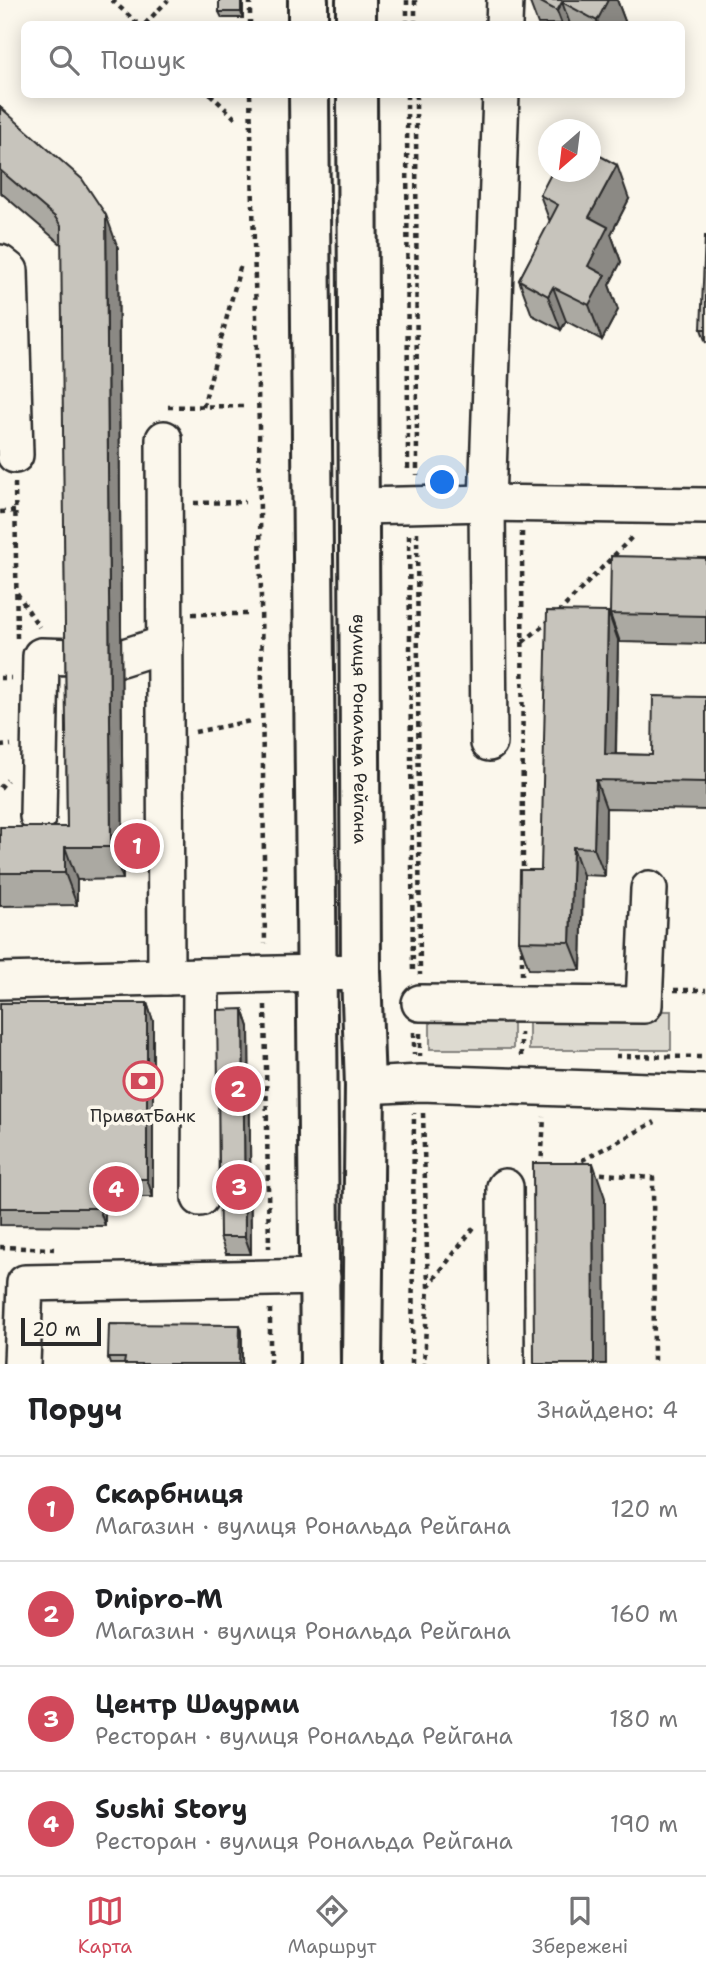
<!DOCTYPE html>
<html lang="uk">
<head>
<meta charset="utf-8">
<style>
	:root { --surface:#fff; --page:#f6f6f6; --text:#202124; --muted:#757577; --line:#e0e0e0; --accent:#d1495b }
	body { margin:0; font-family:"Shantell Sans",sans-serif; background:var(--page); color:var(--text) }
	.compass { position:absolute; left:538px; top:119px; width:63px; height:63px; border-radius:50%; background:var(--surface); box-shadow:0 4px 18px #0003; rotate:208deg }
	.scale { position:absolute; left:21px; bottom:18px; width:80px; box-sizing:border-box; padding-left:7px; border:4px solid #2b2b2b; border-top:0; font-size:19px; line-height:24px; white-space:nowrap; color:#2b2b2b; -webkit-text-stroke:5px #fbf7ec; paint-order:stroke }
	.you { position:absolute; left:443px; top:483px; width:24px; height:24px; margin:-18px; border:5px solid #fff; border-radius:50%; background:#1a73e8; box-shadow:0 0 0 10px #1a73e833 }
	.badge { display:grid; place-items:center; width:46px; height:46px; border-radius:50%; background:var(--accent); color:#fff; font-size:23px; font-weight:700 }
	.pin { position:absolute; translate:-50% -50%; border:4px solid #fff; box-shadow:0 2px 7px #0006 }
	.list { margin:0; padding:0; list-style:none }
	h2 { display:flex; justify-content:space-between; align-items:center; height:91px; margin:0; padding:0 28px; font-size:30px }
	h2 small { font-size:23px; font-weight:400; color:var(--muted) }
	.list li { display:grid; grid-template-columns:46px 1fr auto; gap:21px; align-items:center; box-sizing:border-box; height:105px; padding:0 28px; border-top:2px solid var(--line) }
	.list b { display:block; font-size:26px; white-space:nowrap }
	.list p { margin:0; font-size:23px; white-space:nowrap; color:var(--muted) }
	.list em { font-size:23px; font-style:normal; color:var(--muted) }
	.icon { flex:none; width:38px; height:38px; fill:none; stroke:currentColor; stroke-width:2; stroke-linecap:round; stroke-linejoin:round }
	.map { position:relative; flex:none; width:706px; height:1364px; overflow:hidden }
	.search { position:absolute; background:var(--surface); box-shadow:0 4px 18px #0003; left:21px; right:21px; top:21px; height:77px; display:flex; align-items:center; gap:18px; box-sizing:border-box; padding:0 24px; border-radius:10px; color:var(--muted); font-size:26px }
	.sheet { height:511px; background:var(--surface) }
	nav { display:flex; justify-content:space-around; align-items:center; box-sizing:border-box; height:98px; border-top:2px solid var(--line); background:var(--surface); font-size:19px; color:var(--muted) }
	nav a { display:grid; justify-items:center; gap:4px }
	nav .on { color:var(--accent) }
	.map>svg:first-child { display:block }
	.green { fill:#dddad0; stroke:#84827e; stroke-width:2 }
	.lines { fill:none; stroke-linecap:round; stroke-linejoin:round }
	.minor-casing { stroke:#2b2b2b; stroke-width:40 }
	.major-casing { stroke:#2b2b2b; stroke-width:44 }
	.path { stroke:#2b2b2b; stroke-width:4.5; stroke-dasharray:5 5; stroke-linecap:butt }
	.minor { stroke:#fbf7ec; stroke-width:35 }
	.major { stroke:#fbf7ec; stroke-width:38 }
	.wall { fill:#aba9a2; stroke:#2b2b2b; stroke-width:2 }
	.shaded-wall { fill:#8b8984; stroke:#2b2b2b; stroke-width:2 }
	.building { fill:#c7c4bc; stroke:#2b2b2b; stroke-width:2 }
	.labels { text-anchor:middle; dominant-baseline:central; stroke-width:7; stroke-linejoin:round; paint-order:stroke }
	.street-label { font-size:18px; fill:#2b2b2b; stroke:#fbf7ec }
	.poi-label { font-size:18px; fill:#2b2b2b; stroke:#fbf7ec }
</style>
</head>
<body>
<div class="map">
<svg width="706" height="1364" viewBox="0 0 706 1364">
	<rect width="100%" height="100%" fill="#fbf7ec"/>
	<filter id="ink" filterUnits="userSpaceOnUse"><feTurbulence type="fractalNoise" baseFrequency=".0143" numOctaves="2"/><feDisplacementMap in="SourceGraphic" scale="14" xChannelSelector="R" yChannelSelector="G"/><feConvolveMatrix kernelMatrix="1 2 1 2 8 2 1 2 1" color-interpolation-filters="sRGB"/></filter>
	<g filter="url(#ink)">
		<g class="green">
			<polygon points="513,1009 513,1049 430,1049 430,1010"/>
			<rect x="529" y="1011" width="142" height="39"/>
		</g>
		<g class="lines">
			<g class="minor-casing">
				<g id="minor">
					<polyline points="504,24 505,0"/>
					<polyline points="0,263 10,271 15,455"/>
					<polyline points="164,439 166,977"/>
					<polyline points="361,506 487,503 706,506"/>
					<polyline points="121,658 165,644"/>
					<polyline points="489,743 487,503 501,94"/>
					<polyline points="38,816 41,656 77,657"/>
					<polyline points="0,981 361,972"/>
					<polyline points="420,1003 644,1005 649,889"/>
					<polyline points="365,1086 421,1083 706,1093"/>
					<polyline points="505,1187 506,1364"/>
					<polyline points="200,1198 201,976"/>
					<polyline points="22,1364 25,1283 322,1277"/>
				</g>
			</g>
			<g class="major-casing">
				<g id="major">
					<polyline points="308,0 308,24"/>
					<polyline points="356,0 356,24"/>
					<polyline points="309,94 320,1364"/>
					<path id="s1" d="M357 94 361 972 365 1086 362 1364"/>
				</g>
			</g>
			<g class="path">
				<polyline points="112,0 138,24"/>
				<polyline points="250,0 250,24"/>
				<polyline points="407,0 407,24"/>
				<polyline points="415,0 415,24"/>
				<polyline points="145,24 168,0"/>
				<polyline points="210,94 238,121"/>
				<polyline points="250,94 259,428 265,944"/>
				<polyline points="407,94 408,474"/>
				<polyline points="416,94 417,475"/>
				<polyline points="168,407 244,406"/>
				<polyline points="203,407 241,264"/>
				<polyline points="15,483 17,639"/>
				<polyline points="194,503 245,502"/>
				<polyline points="0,512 15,511"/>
				<polyline points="417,532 420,975"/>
				<polyline points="522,532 523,873"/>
				<polyline points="409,535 413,975"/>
				<polyline points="17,593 39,627"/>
				<polyline points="558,613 633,536"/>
				<polyline points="192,614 247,614"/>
				<polyline points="523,642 549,621"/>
				<polyline points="0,678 11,678"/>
				<polyline points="195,732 250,721"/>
				<polyline points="0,746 11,745"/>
				<polyline points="0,788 7,780"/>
				<polyline points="522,975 522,945"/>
				<polyline points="674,990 706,990"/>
				<polyline points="265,1005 269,1248"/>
				<polyline points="414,1032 414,1055"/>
				<polyline points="420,1033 420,1056"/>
				<polyline points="521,1056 521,1033"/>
				<polyline points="616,1056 706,1057"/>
				<polyline points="423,1113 428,1287 424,1364"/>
				<polyline points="573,1165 655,1122"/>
				<polyline points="541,1167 544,1117"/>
				<polyline points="591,1173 653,1178 654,1364"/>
				<polyline points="0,1247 54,1249"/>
				<polyline points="428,1287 475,1226"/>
				<polyline points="270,1364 270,1306"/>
				<polyline points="412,1364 414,1113"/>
			</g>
			<use href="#minor" class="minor"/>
			<use href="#major" class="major"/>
		</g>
		<g class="wall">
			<polygon points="243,0 243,18 222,18 219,12"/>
			<polygon points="529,0 617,0 626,24 538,24"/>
			<polygon points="0,107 118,248 123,879 77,880 77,905 0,906 0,827 67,827 62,245 0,192"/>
			<polygon points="540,195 629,199 611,234 621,262 609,285 618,310 602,340 566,321 561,330 532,315 519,280 550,222"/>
			<polygon points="701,329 706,329 706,343"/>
			<polygon points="706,558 706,644 620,642 610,614"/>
			<polygon points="618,640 616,754 652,755 706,697 706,810 606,808 605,876 583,875 581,970 529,969 519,941 541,870"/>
			<polygon points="0,1003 147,1003 153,1021 153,1197 105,1197 105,1226 0,1225"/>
			<polygon points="243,1009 249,1027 251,1254 226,1254 220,1237"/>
			<polygon points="240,1325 242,1331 242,1364 110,1364 108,1358"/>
		</g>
		<g class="shaded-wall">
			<polygon points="241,0 243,0 243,18 241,12"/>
			<polygon points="603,0 617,0 626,24 599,24 597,21"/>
			<polygon points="562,2 570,24 562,24 557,11"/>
			<polygon points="617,165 629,199 611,234 621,262 609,285 618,310 602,340 589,305 588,266 589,217"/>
			<polygon points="106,215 118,248 123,879 111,847"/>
			<polygon points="553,287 566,321 561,330 548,296"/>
			<polygon points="608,612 618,640 615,782 605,754"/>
			<polygon points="596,780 606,808 605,876 594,848"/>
			<polygon points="65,847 77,880 77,905 65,873"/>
			<polygon points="573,847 583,875 581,970 570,942"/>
			<polygon points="147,1003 153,1021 153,1197 147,1179"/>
			<polygon points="243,1009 249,1027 251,1254 245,1237"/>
			<polygon points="593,1163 605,1198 606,1364 594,1364"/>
			<polygon points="99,1179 105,1197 105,1226 99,1208"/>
			<polygon points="240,1325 242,1331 242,1364 239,1364"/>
		</g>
		<g class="building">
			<rect x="219" y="0" width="22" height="12"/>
			<polygon points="537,0 608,0 597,21 562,2 557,11"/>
			<polygon points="0,107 82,179 106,215 111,847 65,847 65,873 0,873 0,827 67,827 61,226 55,217 0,170"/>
			<polygon points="591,151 617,165 589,217 608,227 588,266 605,275 589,305 553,287 548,296 519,280 558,205 540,195 552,172 591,172"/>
			<polygon points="705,236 706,236 706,329 701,329"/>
			<polygon points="611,556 706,558 706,616 610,614"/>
			<polygon points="547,611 608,612 605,754 652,755 653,696 706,697 706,782 596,780 594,848 573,847 570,942 519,941 520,870 541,870"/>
			<polygon points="0,1003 147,1003 147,1179 99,1179 99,1208 0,1208"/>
			<polygon points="243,1009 245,1237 220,1237 217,1010"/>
			<polygon points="533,1163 593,1163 594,1364 534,1364"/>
			<polygon points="109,1324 240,1325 239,1364 124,1364 125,1358 108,1358"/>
		</g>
	</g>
	<defs>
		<g id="bank-ring" transform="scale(2.0125)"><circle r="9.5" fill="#fbf7ec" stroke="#d1495b" stroke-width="1.5"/><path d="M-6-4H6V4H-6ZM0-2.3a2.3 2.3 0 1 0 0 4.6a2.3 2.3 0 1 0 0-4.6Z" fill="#d1495b"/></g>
	</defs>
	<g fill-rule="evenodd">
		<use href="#bank-ring" x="143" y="1081"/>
	</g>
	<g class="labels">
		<g class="street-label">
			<text stroke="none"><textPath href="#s1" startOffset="635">вулиця Рональда Рейгана</textPath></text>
		</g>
		<g class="poi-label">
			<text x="143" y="1116">ПриватБанк</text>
		</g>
	</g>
</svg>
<svg class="compass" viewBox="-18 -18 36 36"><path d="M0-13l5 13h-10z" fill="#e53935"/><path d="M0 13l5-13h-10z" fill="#757577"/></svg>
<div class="scale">20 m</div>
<div class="you"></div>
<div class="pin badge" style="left:137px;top:846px">1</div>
<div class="pin badge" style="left:238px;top:1089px">2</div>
<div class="pin badge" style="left:239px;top:1187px">3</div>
<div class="pin badge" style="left:116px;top:1189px">4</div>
<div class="search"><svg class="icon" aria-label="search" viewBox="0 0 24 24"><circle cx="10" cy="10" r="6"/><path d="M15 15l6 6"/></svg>Пошук</div>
</div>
<section class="sheet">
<h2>Поруч<small>Знайдено: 4</small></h2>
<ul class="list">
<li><span class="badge">1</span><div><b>Скарбниця</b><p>Магазин · вулиця Рональда Рейгана</p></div><em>120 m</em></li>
<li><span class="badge">2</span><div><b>Dnipro-M</b><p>Магазин · вулиця Рональда Рейгана</p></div><em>160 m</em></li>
<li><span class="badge">3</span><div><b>Центр Шаурми</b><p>Ресторан · вулиця Рональда Рейгана</p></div><em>180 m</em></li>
<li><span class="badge">4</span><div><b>Sushi Story</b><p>Ресторан · вулиця Рональда Рейгана</p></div><em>190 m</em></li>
</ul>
</section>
<nav>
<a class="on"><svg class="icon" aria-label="map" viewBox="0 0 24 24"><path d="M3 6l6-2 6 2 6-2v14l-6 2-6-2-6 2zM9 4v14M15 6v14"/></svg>Карта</a>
<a><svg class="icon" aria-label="directions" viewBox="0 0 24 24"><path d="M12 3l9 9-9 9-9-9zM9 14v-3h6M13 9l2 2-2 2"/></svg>Маршрут</a>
<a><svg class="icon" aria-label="saved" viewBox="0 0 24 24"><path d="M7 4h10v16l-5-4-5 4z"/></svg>Збережені</a>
</nav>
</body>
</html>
